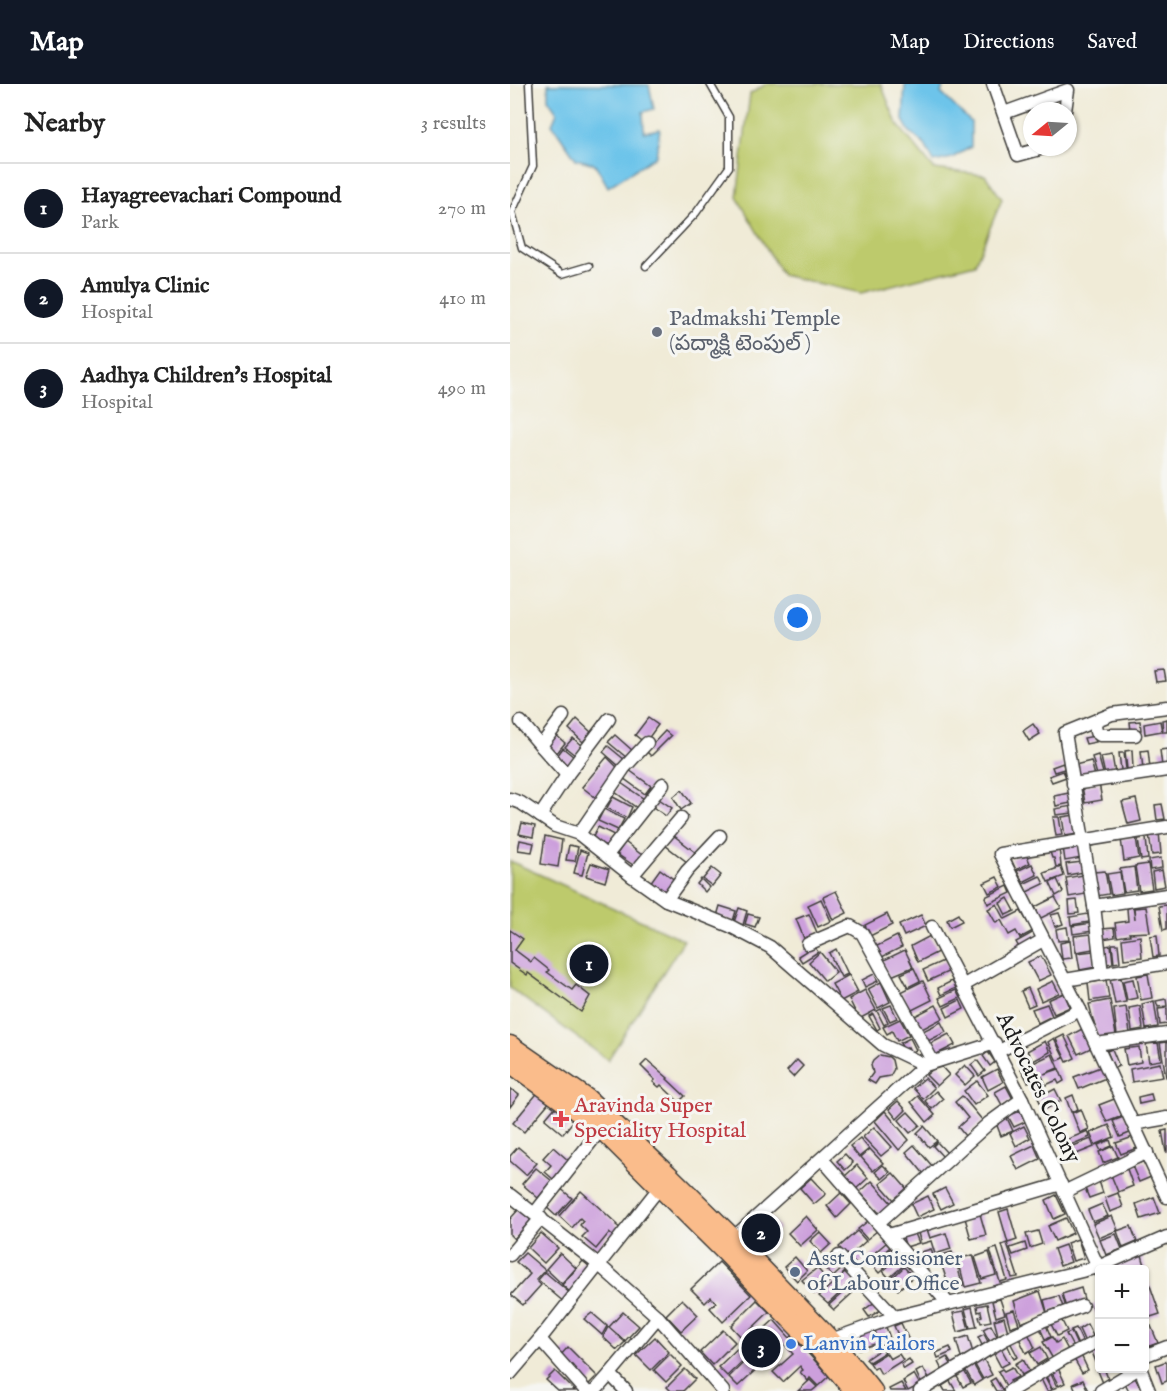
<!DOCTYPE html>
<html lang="en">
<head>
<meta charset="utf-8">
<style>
	:root { --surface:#fff; --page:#f6f6f6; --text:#222; --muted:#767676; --line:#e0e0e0; --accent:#111827 }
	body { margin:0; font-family:"IM FELL English","Noto Sans Telugu",serif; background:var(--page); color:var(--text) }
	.controls { position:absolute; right:18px; bottom:18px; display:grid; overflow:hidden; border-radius:6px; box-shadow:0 2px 4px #0004 }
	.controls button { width:54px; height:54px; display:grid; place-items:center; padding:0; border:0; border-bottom:2px solid var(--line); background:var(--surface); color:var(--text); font:30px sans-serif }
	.compass { position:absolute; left:513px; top:18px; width:54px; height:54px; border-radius:50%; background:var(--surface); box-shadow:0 2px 4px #0004; rotate:252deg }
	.you { position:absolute; left:288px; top:534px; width:21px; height:21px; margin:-15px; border:4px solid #fff; border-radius:50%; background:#1a73e8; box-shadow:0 0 0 9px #1a73e833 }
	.badge { display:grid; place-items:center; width:39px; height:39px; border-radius:50%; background:var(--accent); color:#fff; font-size:20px; font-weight:700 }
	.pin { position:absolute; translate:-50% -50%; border:3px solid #fff; box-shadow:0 2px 6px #0006 }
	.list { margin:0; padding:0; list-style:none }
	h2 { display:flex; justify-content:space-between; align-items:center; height:78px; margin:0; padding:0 24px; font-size:26px }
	h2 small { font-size:20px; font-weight:400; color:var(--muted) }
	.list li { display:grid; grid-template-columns:39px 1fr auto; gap:18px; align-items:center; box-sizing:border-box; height:90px; padding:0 24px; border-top:2px solid var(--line) }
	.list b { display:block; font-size:22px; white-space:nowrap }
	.list p { margin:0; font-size:20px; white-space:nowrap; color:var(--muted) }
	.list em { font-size:20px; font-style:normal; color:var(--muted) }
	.map { position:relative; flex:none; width:657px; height:1307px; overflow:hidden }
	header { display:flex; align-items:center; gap:36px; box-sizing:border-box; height:84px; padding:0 30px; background:var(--accent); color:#fff }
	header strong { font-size:28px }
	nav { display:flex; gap:33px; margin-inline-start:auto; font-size:21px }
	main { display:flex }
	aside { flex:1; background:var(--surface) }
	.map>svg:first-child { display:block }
	.green { fill:#bdca6c; stroke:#6c7344; stroke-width:1.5 }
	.water { fill:#6dc4ea; stroke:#447083; stroke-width:1.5 }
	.building { fill:#cc9fdc }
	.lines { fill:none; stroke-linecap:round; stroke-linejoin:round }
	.lane-casing { stroke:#3c3b38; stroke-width:9 }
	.street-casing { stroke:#3c3b38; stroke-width:15 }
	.primary-casing { stroke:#3c3b38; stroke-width:21 }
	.lane { stroke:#fff; stroke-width:6 }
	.street { stroke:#fff; stroke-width:12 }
	.primary { stroke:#fabc8b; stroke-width:18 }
	.worship-dot { fill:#6b7280; stroke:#f6f6f2; stroke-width:2 }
	.health-dot { fill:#e0444e; stroke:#f6f6f2; stroke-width:2 }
	.service-dot { fill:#5c6f8a; stroke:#f6f6f2; stroke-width:2 }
	.shop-dot { fill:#3f7fe0; stroke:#f6f6f2; stroke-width:2 }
	.labels { text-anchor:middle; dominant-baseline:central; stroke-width:6; stroke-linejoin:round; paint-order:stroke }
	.worship-label { font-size:22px; fill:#5b616d; stroke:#f6f6f2; text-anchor:start }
	.street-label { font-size:22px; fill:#1c1c1c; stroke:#f6f6f2 }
	.health-label { font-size:22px; fill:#be3a42; stroke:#f6f6f2; text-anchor:start }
	.service-label { font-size:22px; fill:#4e5e75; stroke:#f6f6f2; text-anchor:start }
	.shop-label { font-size:22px; fill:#366cbe; stroke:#f6f6f2; text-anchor:start }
</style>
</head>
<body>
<header>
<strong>Map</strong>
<nav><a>Map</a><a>Directions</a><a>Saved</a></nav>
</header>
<main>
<aside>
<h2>Nearby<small>3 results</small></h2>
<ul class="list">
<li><span class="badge">1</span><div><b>Hayagreevachari Compound</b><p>Park</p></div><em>270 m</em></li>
<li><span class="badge">2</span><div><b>Amulya Clinic</b><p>Hospital</p></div><em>410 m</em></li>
<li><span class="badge">3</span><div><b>Aadhya Children's Hospital</b><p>Hospital</p></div><em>490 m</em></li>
</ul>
</aside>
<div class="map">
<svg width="657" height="1307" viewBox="0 0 657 1307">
	<rect width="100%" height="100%" fill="#f6f6f2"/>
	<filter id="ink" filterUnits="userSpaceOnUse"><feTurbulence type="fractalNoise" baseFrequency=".0167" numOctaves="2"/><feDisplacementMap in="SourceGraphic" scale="12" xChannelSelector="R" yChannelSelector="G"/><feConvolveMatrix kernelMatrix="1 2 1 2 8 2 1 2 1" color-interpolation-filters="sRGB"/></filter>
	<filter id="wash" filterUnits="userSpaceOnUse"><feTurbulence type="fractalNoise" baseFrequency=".008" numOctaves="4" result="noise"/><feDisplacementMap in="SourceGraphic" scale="24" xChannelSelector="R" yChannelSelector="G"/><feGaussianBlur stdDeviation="1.35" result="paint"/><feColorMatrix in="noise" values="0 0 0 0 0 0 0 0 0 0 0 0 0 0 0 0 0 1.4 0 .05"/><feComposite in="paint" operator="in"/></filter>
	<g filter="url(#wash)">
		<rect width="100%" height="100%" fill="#f0ebd7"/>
		<g class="green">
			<polygon points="256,0 371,0 387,40 424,85 475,91 492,115 465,180 351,209 272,191 227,113 240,10"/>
			<polygon points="0,777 174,856 98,976 0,904"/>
		</g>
		<g class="water">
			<polygon points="38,0 139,1 144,25 133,28 134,48 150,45 146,72 98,103 85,80 66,75 42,40 47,28 38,15"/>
			<polygon points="395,0 434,0 431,9 461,38 461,63 442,74 424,78 415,61 399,47 393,36"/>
		</g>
		<g id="blocks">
			<g class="building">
				<polygon points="654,586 656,597 646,598 644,587"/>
				<polygon points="138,634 148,641 135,659 125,651"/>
				<polygon points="67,635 81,648 73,658 59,645"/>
				<polygon points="657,635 657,648 653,648 652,636"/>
				<polygon points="630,637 631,646 621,647 620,638"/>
				<polygon points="650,637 652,647 635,650 634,640"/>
				<polygon points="523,640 530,650 519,657 513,647"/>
				<polygon points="155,647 161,652 141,672 136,667"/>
				<polygon points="45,650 55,659 46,670 36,661"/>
				<polygon points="105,651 123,667 117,674 98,658"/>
				<polygon points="584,652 586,658 576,660 574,654"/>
				<polygon points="63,654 73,663 66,672 55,663"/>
				<polygon points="98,662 115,676 109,682 93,668"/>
				<polygon points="53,664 64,673 57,681 47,672"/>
				<polygon points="657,665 657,682 652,682 650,666"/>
				<polygon points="622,666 623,684 617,685 615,667"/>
				<polygon points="638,666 640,684 633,685 631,667"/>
				<polygon points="609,669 614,669 616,685 611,686"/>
				<polygon points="588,671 593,689 587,691 582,673"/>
				<polygon points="602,671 605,689 595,691 591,673"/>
				<polygon points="97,673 108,684 86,714 72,703"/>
				<polygon points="581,677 585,692 569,696 565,681"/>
				<polygon points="553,679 554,685 544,688 542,683"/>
				<polygon points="119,686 141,702 135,710 113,694"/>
				<polygon points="553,687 556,693 542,698 539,692"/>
				<polygon points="111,699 134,715 127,724 105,708"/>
				<polygon points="589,699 592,716 575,719 572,702"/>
				<polygon points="172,706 181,719 171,726 163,713"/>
				<polygon points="559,709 561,719 546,722 544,712"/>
				<polygon points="103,713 122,723 117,734 97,724"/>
				<polygon points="149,715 162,724 156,732 143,723"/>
				<polygon points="626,715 631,737 618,740 612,718"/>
				<polygon points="652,720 655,735 647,736 645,721"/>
				<polygon points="562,722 563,729 546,731 545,725"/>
				<polygon points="94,725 114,735 108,746 88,737"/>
				<polygon points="565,731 568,750 555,752 552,733"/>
				<polygon points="543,733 549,733 552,751 546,752"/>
				<polygon points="12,739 25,742 23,753 9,750"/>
				<polygon points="88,743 104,751 98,763 82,755"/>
				<polygon points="649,748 651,770 642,771 639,750"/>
				<polygon points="163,751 185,768 177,778 155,761"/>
				<polygon points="35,752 52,756 48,783 31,780"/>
				<polygon points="626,753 629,774 614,777 611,755"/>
				<polygon points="636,754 638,775 631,776 628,755"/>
				<polygon points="10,756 24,759 22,768 8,766"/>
				<polygon points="115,758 133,772 126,783 107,770"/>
				<polygon points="570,760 572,774 555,777 553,763"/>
				<polygon points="59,761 68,763 65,777 56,776"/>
				<polygon points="549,763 551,782 546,783 544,774 542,774 539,765"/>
				<polygon points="70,766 78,769 72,791 64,789"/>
				<polygon points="515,768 520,779 506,786 501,775"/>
				<polygon points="651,774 652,784 640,786 639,776"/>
				<polygon points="572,778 574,788 558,791 556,780"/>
				<polygon points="81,779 99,785 95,798 76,792"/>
				<polygon points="522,780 527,791 513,798 507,787"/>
				<polygon points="638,780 642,805 629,807 625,782"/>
				<polygon points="551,783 554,792 538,798 534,789"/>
				<polygon points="624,783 627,806 614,808 610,785"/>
				<polygon points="202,784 211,791 202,802 193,795"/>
				<polygon points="150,785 166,797 157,811 140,799"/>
				<polygon points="652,786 655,802 644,804 642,788"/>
				<polygon points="595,787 599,810 587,812 584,788"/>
				<polygon points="610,788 613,809 601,811 597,790"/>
				<polygon points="573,791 576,810 559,813 556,794"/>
				<polygon points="530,792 534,800 517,808 513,800"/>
				<polygon points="487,793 492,803 479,809 474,799"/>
				<polygon points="191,795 199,803 195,808 187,800"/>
				<polygon points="547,795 553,808 546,812 540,799"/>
				<polygon points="498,802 501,809 478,820 475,813"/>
				<polygon points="326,807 337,829 323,836 313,813"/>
				<polygon points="545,813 551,824 531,834 525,823"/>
				<polygon points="498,814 505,827 496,831 490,819"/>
				<polygon points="311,815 321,837 308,843 298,821"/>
				<polygon points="567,816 569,829 560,830 559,817"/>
				<polygon points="487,820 495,835 511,827 523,847 510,854 506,847 499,851 491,836 486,839 478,825"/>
				<polygon points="657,821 657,845 653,846 649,822"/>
				<polygon points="210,822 226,827 223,837 207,832"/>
				<polygon points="623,823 625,835 624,824 636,823 640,848 619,849 620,851 607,853 605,839 618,837 617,824"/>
				<polygon points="229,824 237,827 233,841 224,838"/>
				<polygon points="549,829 553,840 545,843 541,831"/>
				<polygon points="238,830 249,833 245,843 235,840"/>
				<polygon points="299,830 308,851 295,857 286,835"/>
				<polygon points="377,830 382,841 360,852 355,841"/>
				<polygon points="448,830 452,837 440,843 437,836"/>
				<polygon points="578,830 579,838 561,841 560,833"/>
				<polygon points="411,831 416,842 394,852 389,841"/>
				<polygon points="582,839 583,847 563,850 562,842"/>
				<polygon points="557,843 559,856 548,857 546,845"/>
				<polygon points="604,844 605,853 593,855 592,845"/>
				<polygon points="0,846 13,855 5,866 21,878 24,874 39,886 37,888 62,906 66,901 80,912 71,928 18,889 17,891 0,879"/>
				<polygon points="524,848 528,855 510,865 506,858"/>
				<polygon points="581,850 583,865 566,868 564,852"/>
				<polygon points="647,851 649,872 643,873 640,852"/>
				<polygon points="387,852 392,863 370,874 365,863"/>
				<polygon points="420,852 428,868 408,878 401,862"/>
				<polygon points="630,852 632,873 614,875 612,855"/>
				<polygon points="560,857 562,874 552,875 550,859"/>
				<polygon points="602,860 608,860 610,878 604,879"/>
				<polygon points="601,861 603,879 597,880 595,862"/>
				<polygon points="304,862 308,868 292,878 288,872"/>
				<polygon points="326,865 338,890 331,893 319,869"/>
				<polygon points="395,866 403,883 379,893 372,877"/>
				<polygon points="583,867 586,883 570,886 567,869"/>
				<polygon points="310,868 326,888 315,897 299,878"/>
				<polygon points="531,872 541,891 528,897 518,878"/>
				<polygon points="435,876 440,887 418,897 413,886"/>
				<polygon points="404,884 410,897 398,903 391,890"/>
				<polygon points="364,890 368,897 355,903 352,896"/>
				<polygon points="638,890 642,914 631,916 627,892"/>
				<polygon points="339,891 348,908 331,917 322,900"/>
				<polygon points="611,894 616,918 605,920 600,895"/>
				<polygon points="623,895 627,914 617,916 613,897"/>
				<polygon points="596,896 599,914 580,917 578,899"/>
				<polygon points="413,897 422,916 400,927 391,908"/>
				<polygon points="442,897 446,904 431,911 428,904"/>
				<polygon points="543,897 549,909 531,917 526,905"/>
				<polygon points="371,898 380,918 368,924 358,905"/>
				<polygon points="518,904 525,920 518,923 511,907"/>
				<polygon points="355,906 366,926 349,935 339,915"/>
				<polygon points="446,906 450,914 433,922 429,914"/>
				<polygon points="554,909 560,923 544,930 538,916"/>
				<polygon points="656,915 657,922 648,923 646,917"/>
				<polygon points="450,916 454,925 438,933 434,924"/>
				<polygon points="600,916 606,951 588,955 579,920"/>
				<polygon points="644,917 648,943 636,945 632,920"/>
				<polygon points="537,920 542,932 528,939 522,925"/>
				<polygon points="381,921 387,934 380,937 373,924"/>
				<polygon points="426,921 433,934 410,946 403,933"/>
				<polygon points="630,922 633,945 622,947 619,924"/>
				<polygon points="616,923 620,949 607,951 604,925"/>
				<polygon points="657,924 657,940 650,941 648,925"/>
				<polygon points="371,925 378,938 374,941 367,927"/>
				<polygon points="363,930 370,944 367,946 359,932"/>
				<polygon points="390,935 399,951 387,957 382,947 377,950 373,943"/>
				<polygon points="431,938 436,948 418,957 413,947"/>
				<polygon points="572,945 581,964 568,970 559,952"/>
				<polygon points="439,950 445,961 423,972 418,961"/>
				<polygon points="554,951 565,974 557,978 546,955"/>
				<polygon points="400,954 406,966 401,969 398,963 394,966 390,959"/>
				<polygon points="544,954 554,974 547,977 538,958"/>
				<polygon points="535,957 540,968 523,977 517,967"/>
				<polygon points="657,958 657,993 656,993 650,959"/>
				<polygon points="648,959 651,976 639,978 636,960"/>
				<polygon points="629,963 631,978 617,981 614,965"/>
				<polygon points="602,965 609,982 604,984 597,967"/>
				<polygon points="478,968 485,978 480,982 473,972"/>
				<polygon points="542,970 548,984 534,990 549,985 554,997 549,1000 547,996 536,1001 532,992 518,998 511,985"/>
				<polygon points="370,971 379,973 382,976 384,985 380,992 369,994 365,1000 358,996 363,989 361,981 363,977"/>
				<polygon points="137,976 158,994 157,995 175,1012 169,1018 151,1001 149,1003 143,998 145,996 131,982"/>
				<polygon points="287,976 293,982 283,993 277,987"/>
				<polygon points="467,976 475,987 469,992 461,981"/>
				<polygon points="650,979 653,993 622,998 620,985"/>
				<polygon points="429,980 439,991 427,1002 416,991"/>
				<polygon points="455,981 465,992 455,1001 445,991"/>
				<polygon points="593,982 598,993 569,1005 564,993"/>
				<polygon points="487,985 493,998 478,1006 472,993"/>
				<polygon points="415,994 424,1004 413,1015 403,1004"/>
				<polygon points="467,997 478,1011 464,1021 454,1007"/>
				<polygon points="496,1002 503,1015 492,1021 485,1008"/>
				<polygon points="0,1004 9,1011 0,1023"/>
				<polygon points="545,1005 551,1017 534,1026 528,1014"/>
				<polygon points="30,1006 41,1016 14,1048 3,1039"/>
				<polygon points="426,1007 433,1015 422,1025 415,1017"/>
				<polygon points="641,1010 643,1017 629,1020 628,1013"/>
				<polygon points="563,1011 568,1025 561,1028 556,1014"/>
				<polygon points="408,1012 425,1031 417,1038 401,1018"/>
				<polygon points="452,1012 473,1037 455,1052 448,1043 458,1034 445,1018"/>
				<polygon points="607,1014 615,1031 597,1038 589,1021"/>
				<polygon points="388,1017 396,1026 387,1035 379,1025"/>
				<polygon points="46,1022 64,1036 53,1050 35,1035"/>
				<polygon points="571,1025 579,1045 570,1049 562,1029"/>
				<polygon points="375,1027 399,1056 389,1066 365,1037"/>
				<polygon points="510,1027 515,1038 504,1043 498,1032"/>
				<polygon points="398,1028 410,1041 400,1049 389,1036"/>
				<polygon points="616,1032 622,1048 610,1053 603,1037"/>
				<polygon points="497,1034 503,1047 491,1052 486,1039"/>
				<polygon points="599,1041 604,1053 585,1061 580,1049"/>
				<polygon points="414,1042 427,1057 419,1063 407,1049"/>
				<polygon points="514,1042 520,1054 506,1062 500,1049"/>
				<polygon points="364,1043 382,1063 371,1072 353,1053"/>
				<polygon points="657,1046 657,1068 656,1068 652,1047"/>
				<polygon points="578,1047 580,1053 558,1062 556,1056"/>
				<polygon points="623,1053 627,1064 611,1070 606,1059"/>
				<polygon points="350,1054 359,1065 349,1073 340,1062"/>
				<polygon points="581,1055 584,1063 564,1071 561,1063"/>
				<polygon points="600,1056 602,1062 591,1067 588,1061"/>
				<polygon points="427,1058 437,1069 433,1073 423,1062"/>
				<polygon points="404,1061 423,1083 414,1090 396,1068"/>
				<polygon points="524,1061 530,1075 508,1086 501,1072"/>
				<polygon points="603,1062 608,1073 593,1079 589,1068"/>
				<polygon points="8,1063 27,1079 16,1091 0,1077 0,1072"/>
				<polygon points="43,1063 59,1077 43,1095 35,1088 41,1081 33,1074"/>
				<polygon points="360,1065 373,1079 363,1087 351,1073"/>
				<polygon points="335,1070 343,1079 335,1086 327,1077"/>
				<polygon points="635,1077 641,1093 629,1098 622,1082"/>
				<polygon points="347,1081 358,1094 346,1105 335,1092"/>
				<polygon points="373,1081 380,1088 372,1095 365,1088"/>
				<polygon points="26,1084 42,1097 28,1114 12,1100"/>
				<polygon points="617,1085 623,1102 608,1108 601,1091"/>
				<polygon points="383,1089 397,1105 384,1116 370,1100"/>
				<polygon points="301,1094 316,1110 304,1120 290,1104"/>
				<polygon points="362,1097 383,1121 371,1131 350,1108"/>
				<polygon points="589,1097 593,1109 579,1114 574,1102"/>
				<polygon points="49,1103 62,1114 46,1132 34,1121"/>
				<polygon points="435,1104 443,1119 431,1125 423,1110"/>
				<polygon points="71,1107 107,1140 106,1141 111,1145 104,1153 99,1149 86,1165 72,1153 77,1148 70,1141 73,1137 70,1134 62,1144 49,1132"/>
				<polygon points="331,1109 341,1120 327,1134 317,1122"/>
				<polygon points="608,1109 613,1123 600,1128 595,1114"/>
				<polygon points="546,1111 555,1130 544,1135 536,1116"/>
				<polygon points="418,1112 424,1125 407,1133 401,1120"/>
				<polygon points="644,1113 650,1129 631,1135 626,1120"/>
				<polygon points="592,1120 598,1132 583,1138 578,1126"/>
				<polygon points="9,1125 21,1136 4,1155 0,1151 0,1135"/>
				<polygon points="498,1125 507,1156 498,1159 489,1128"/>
				<polygon points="255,1129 269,1144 255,1158 240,1144"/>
				<polygon points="470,1130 476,1151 461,1155 455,1134"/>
				<polygon points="296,1132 308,1146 290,1162 278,1149"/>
				<polygon points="602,1132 608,1146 589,1154 583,1140"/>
				<polygon points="556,1134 563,1149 545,1157 538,1142"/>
				<polygon points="358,1137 367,1147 357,1155 348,1145"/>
				<polygon points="416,1142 420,1154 436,1149 441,1165 425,1170 421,1157 411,1160 407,1145"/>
				<polygon points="621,1142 627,1158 613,1164 607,1147"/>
				<polygon points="347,1147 356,1157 338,1173 329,1163"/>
				<polygon points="404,1147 409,1159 396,1163 392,1151"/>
				<polygon points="528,1147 532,1160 520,1164 516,1150"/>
				<polygon points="310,1148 321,1160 311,1169 300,1157"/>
				<polygon points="31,1149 48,1164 34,1179 18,1164"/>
				<polygon points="606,1150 612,1165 596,1171 590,1156"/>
				<polygon points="568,1155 574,1174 563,1177 557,1159"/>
				<polygon points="376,1159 380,1163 361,1180 357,1175"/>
				<polygon points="497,1159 508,1193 502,1194 492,1161"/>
				<polygon points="515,1159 517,1166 503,1171 500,1164"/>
				<polygon points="555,1161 561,1178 550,1182 544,1165"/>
				<polygon points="381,1164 388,1172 369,1189 362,1181"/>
				<polygon points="487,1164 497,1196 490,1198 480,1166"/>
				<polygon points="421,1165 425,1178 415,1181 411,1168"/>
				<polygon points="348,1166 355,1174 346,1183 338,1174"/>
				<polygon points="442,1168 444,1174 427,1179 425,1173"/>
				<polygon points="479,1168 486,1191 472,1195 465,1173"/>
				<polygon points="15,1169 35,1186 26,1196 31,1201 13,1221 1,1211 20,1190 6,1178"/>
				<polygon points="50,1169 66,1184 52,1200 36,1185"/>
				<polygon points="322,1170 334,1183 323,1193 311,1180"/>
				<polygon points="463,1171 471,1199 455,1203 448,1175"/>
				<polygon points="632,1171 636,1185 603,1185 602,1180"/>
				<polygon points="285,1173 297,1187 287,1197 274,1183"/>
				<polygon points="388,1174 394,1181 379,1194 373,1187"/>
				<polygon points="73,1177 81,1184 60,1208 52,1201"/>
				<polygon points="209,1178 241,1211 213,1238 200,1224 206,1218 201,1213 195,1219 181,1205"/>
				<polygon points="446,1178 453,1202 440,1206 432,1182"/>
				<polygon points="394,1183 403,1193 388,1206 380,1196"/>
				<polygon points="307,1184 319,1198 304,1210 292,1196"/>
				<polygon points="336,1187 344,1196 318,1220 309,1212"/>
				<polygon points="35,1188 62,1211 55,1219 28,1196"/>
				<polygon points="634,1193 637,1193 650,1230 634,1235"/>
				<polygon points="346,1197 350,1202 324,1226 319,1221"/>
				<polygon points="571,1204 575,1219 556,1224 552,1210"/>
				<polygon points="530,1207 537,1229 511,1239 504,1217"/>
				<polygon points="549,1212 553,1223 537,1228 534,1216"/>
				<polygon points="172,1215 188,1231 171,1247 156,1231"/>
				<polygon points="490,1215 495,1230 486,1233 482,1217"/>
				<polygon points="247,1216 259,1228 232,1254 221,1242"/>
				<polygon points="365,1218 371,1226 359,1233 354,1226"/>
				<polygon points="590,1219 590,1230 586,1231 582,1221"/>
				<polygon points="477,1220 481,1237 471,1239 469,1233 472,1232 471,1227 468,1228 467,1222"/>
				<polygon points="462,1223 467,1243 460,1244 455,1225"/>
				<polygon points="504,1226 509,1240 500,1243 496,1228"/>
				<polygon points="454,1227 459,1245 448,1248 443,1229"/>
				<polygon points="113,1228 129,1242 115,1257 99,1243"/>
				<polygon points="82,1229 97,1242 92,1251 74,1235"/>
				<polygon points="494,1233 498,1248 488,1251 484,1236"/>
				<polygon points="550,1233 557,1247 547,1252 540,1238"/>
				<polygon points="264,1236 280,1254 282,1252 319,1292 308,1302 300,1294 298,1297 290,1288 293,1286 290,1282 273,1298 263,1288 283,1270 273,1259 270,1262 254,1245"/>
				<polygon points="391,1239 402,1263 395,1267 384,1242"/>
				<polygon points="577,1240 584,1254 575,1258 569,1245"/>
				<polygon points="481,1241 488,1254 480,1258 473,1245"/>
				<polygon points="536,1241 541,1253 535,1255 530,1244"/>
				<polygon points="641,1242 648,1259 634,1264 634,1244"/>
				<polygon points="98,1243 115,1258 107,1266 93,1253"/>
				<polygon points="376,1243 381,1257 370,1261 365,1247"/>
				<polygon points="566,1244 573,1259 568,1261 561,1246"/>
				<polygon points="213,1246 225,1258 202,1281 190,1268"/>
				<polygon points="364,1247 368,1259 349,1265 345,1254"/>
				<polygon points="517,1247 525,1264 516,1269 508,1252"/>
				<polygon points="253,1248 268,1265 254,1277 239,1261"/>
				<polygon points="561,1248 567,1261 563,1263 556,1250"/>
				<polygon points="474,1250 479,1260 473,1263 468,1253"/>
				<polygon points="458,1252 463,1269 451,1273 446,1256"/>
				<polygon points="145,1253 159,1268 141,1286 126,1271"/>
				<polygon points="542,1253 546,1259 552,1255 558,1266 543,1275 533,1258"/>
				<polygon points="500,1258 508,1273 504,1275 497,1260"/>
				<polygon points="231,1261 240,1270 217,1292 208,1283"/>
				<polygon points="585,1261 590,1272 590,1277 586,1278 580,1263"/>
				<polygon points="58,1263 87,1292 77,1302 49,1273"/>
				<polygon points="440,1263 442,1268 428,1274 426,1269"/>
				<polygon points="531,1263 537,1275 527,1281 520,1269"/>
				<polygon points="372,1264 375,1268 359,1278 356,1275"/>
				<polygon points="491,1264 499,1279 491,1283 483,1268"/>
				<polygon points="376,1269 380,1275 389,1270 393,1276 371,1290 367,1283 364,1285 360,1279"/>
				<polygon points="570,1269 578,1286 572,1289 563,1273"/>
				<polygon points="160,1270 172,1282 156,1298 144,1286"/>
				<polygon points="242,1270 252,1280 228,1302 219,1293"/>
				<polygon points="437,1273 443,1283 433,1288 428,1278"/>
				<polygon points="473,1274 482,1291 473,1295 464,1279"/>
				<polygon points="399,1275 402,1280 394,1285 391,1280"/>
				<polygon points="513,1275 519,1287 512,1291 505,1280"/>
				<polygon points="657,1277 657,1297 652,1299 646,1281"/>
				<polygon points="463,1280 472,1296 464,1301 455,1285"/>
				<polygon points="590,1281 590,1284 594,1284 599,1297 593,1299 586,1282"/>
				<polygon points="502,1283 508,1293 500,1297 501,1300 496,1302 488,1287 492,1285 494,1287"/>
				<polygon points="413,1284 419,1295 411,1299 406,1288"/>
				<polygon points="548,1284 555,1299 549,1302 541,1287"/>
				<polygon points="175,1285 185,1295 173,1307 161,1307 157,1303"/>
				<polygon points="453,1285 461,1299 453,1303 445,1289"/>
				<polygon points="45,1287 65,1307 48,1307 36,1296"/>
				<polygon points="540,1288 547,1303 542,1305 535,1290"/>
				<polygon points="404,1290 410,1301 398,1307 393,1297"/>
				<polygon points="534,1291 542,1306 540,1307 537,1307 530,1293"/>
				<polygon points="624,1292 632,1307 619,1307 614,1297"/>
				<polygon points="485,1294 493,1307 486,1307 480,1297"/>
				<polygon points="300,1296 307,1303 302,1307 288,1307"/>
				<polygon points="573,1296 578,1307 566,1307 563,1300"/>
				<polygon points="440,1297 446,1307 435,1307 432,1302"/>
				<polygon points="391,1299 396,1307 380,1307 379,1305"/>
			</g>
		</g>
	</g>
	<g filter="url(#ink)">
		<use href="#blocks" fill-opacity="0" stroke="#3c3b38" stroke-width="1.5"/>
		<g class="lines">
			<g class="lane-casing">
				<g id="lane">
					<polyline points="19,0 23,82 2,128 12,164 52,190 79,182"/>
					<polyline points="136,182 186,129 219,83 219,33 200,0"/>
				</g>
			</g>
			<g class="street-casing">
				<g id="street">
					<polyline points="483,0 508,71 537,63"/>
					<polyline points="494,29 558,6 555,27"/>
					<polyline points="53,632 33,659 32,663 57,691"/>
					<polyline points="587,636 555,649 584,822 592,890"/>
					<polyline points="11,638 32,663"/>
					<polyline points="625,651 590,651 586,648 585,640 587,636 602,630 657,623"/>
					<polyline points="563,700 657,686"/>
					<polyline points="0,715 11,719 45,742 69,750 122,792 156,816 220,842 260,863 373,961 415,981"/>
					<polyline points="30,732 57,691 99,635"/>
					<polyline points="657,743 490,770 570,926 657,1113"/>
					<polyline points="69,750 114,684 137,659"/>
					<polyline points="97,771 153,700"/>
					<polyline points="122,792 171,734"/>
					<polyline points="156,816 177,787 210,752"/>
					<polyline points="584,822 657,811"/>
					<polyline points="422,843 512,1015 590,1187"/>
					<polyline points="298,860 340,842 352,849 423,978"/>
					<polyline points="555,896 657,879"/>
					<polyline points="454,901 533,856"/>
					<polyline points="586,960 657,950"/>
					<polyline points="489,967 570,926"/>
					<polyline points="623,1040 657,1034"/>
					<polyline points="312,1075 437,1218"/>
					<polyline points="554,1108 637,1068"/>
					<polyline points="0,1111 88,1180 148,1233 213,1307"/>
					<polyline points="25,1129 91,1045"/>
					<polyline points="368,1139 479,1039 512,1015"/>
					<polyline points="379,1151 551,1100"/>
					<polyline points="223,1154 415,981 485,959"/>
					<polyline points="0,1171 31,1134"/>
					<polyline points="329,1172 385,1233"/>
					<polyline points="30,1255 76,1307"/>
					<polyline points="321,1256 385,1233 588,1183 657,1153"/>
					<polyline points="634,1272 657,1263"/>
					<polyline points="630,1284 639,1307"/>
					<polyline points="0,1290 30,1255 153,1099"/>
					<polyline points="85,1307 100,1290"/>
					<polyline points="116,1307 100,1290 148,1233"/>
					<polyline points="410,1307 495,1255 532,1237 572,1222"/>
					<polyline points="500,1307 553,1275 590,1256"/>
					<polyline points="591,1307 629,1284"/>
				</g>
			</g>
			<g class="primary-casing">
				<g id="primary">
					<polyline points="0,961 78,1015 158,1090 223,1154 321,1256 363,1307"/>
					<polyline points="0,979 91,1045 215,1168 308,1264 344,1307"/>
				</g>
			</g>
			<use href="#lane" class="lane"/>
			<use href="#street" class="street"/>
			<use href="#primary" class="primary"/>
		</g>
	</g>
	<circle class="worship-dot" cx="147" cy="248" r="6"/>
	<path class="health-dot" d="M48 1026h6v6h6v6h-6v6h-6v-6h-6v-6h6z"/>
	<circle class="service-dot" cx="285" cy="1188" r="6"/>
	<circle class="shop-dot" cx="281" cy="1260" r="6"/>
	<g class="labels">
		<g class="worship-label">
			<text x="159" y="235">Padmakshi Temple<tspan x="159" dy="25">(పద్మాక్షి టెంపుల్ )</tspan></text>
		</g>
		<g class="street-label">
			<text transform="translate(528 1004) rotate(64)">Advocates Colony</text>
		</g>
		<g class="health-label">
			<text x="64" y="1022">Aravinda Super<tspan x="64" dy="25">Speciality Hospital</tspan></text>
		</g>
		<g class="service-label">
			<text x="297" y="1175">Asst.Comissioner<tspan x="297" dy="25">of Labour Office</tspan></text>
		</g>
		<g class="shop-label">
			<text x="293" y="1260">Lanvin Tailors</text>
		</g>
	</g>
</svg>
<div class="controls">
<button>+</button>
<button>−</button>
</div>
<svg class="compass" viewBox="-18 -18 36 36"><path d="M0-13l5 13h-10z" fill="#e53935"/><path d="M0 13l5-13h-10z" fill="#767676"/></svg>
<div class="you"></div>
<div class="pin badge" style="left:79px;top:880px">1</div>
<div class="pin badge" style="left:251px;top:1149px">2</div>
<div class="pin badge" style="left:251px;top:1264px">3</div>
</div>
</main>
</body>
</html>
